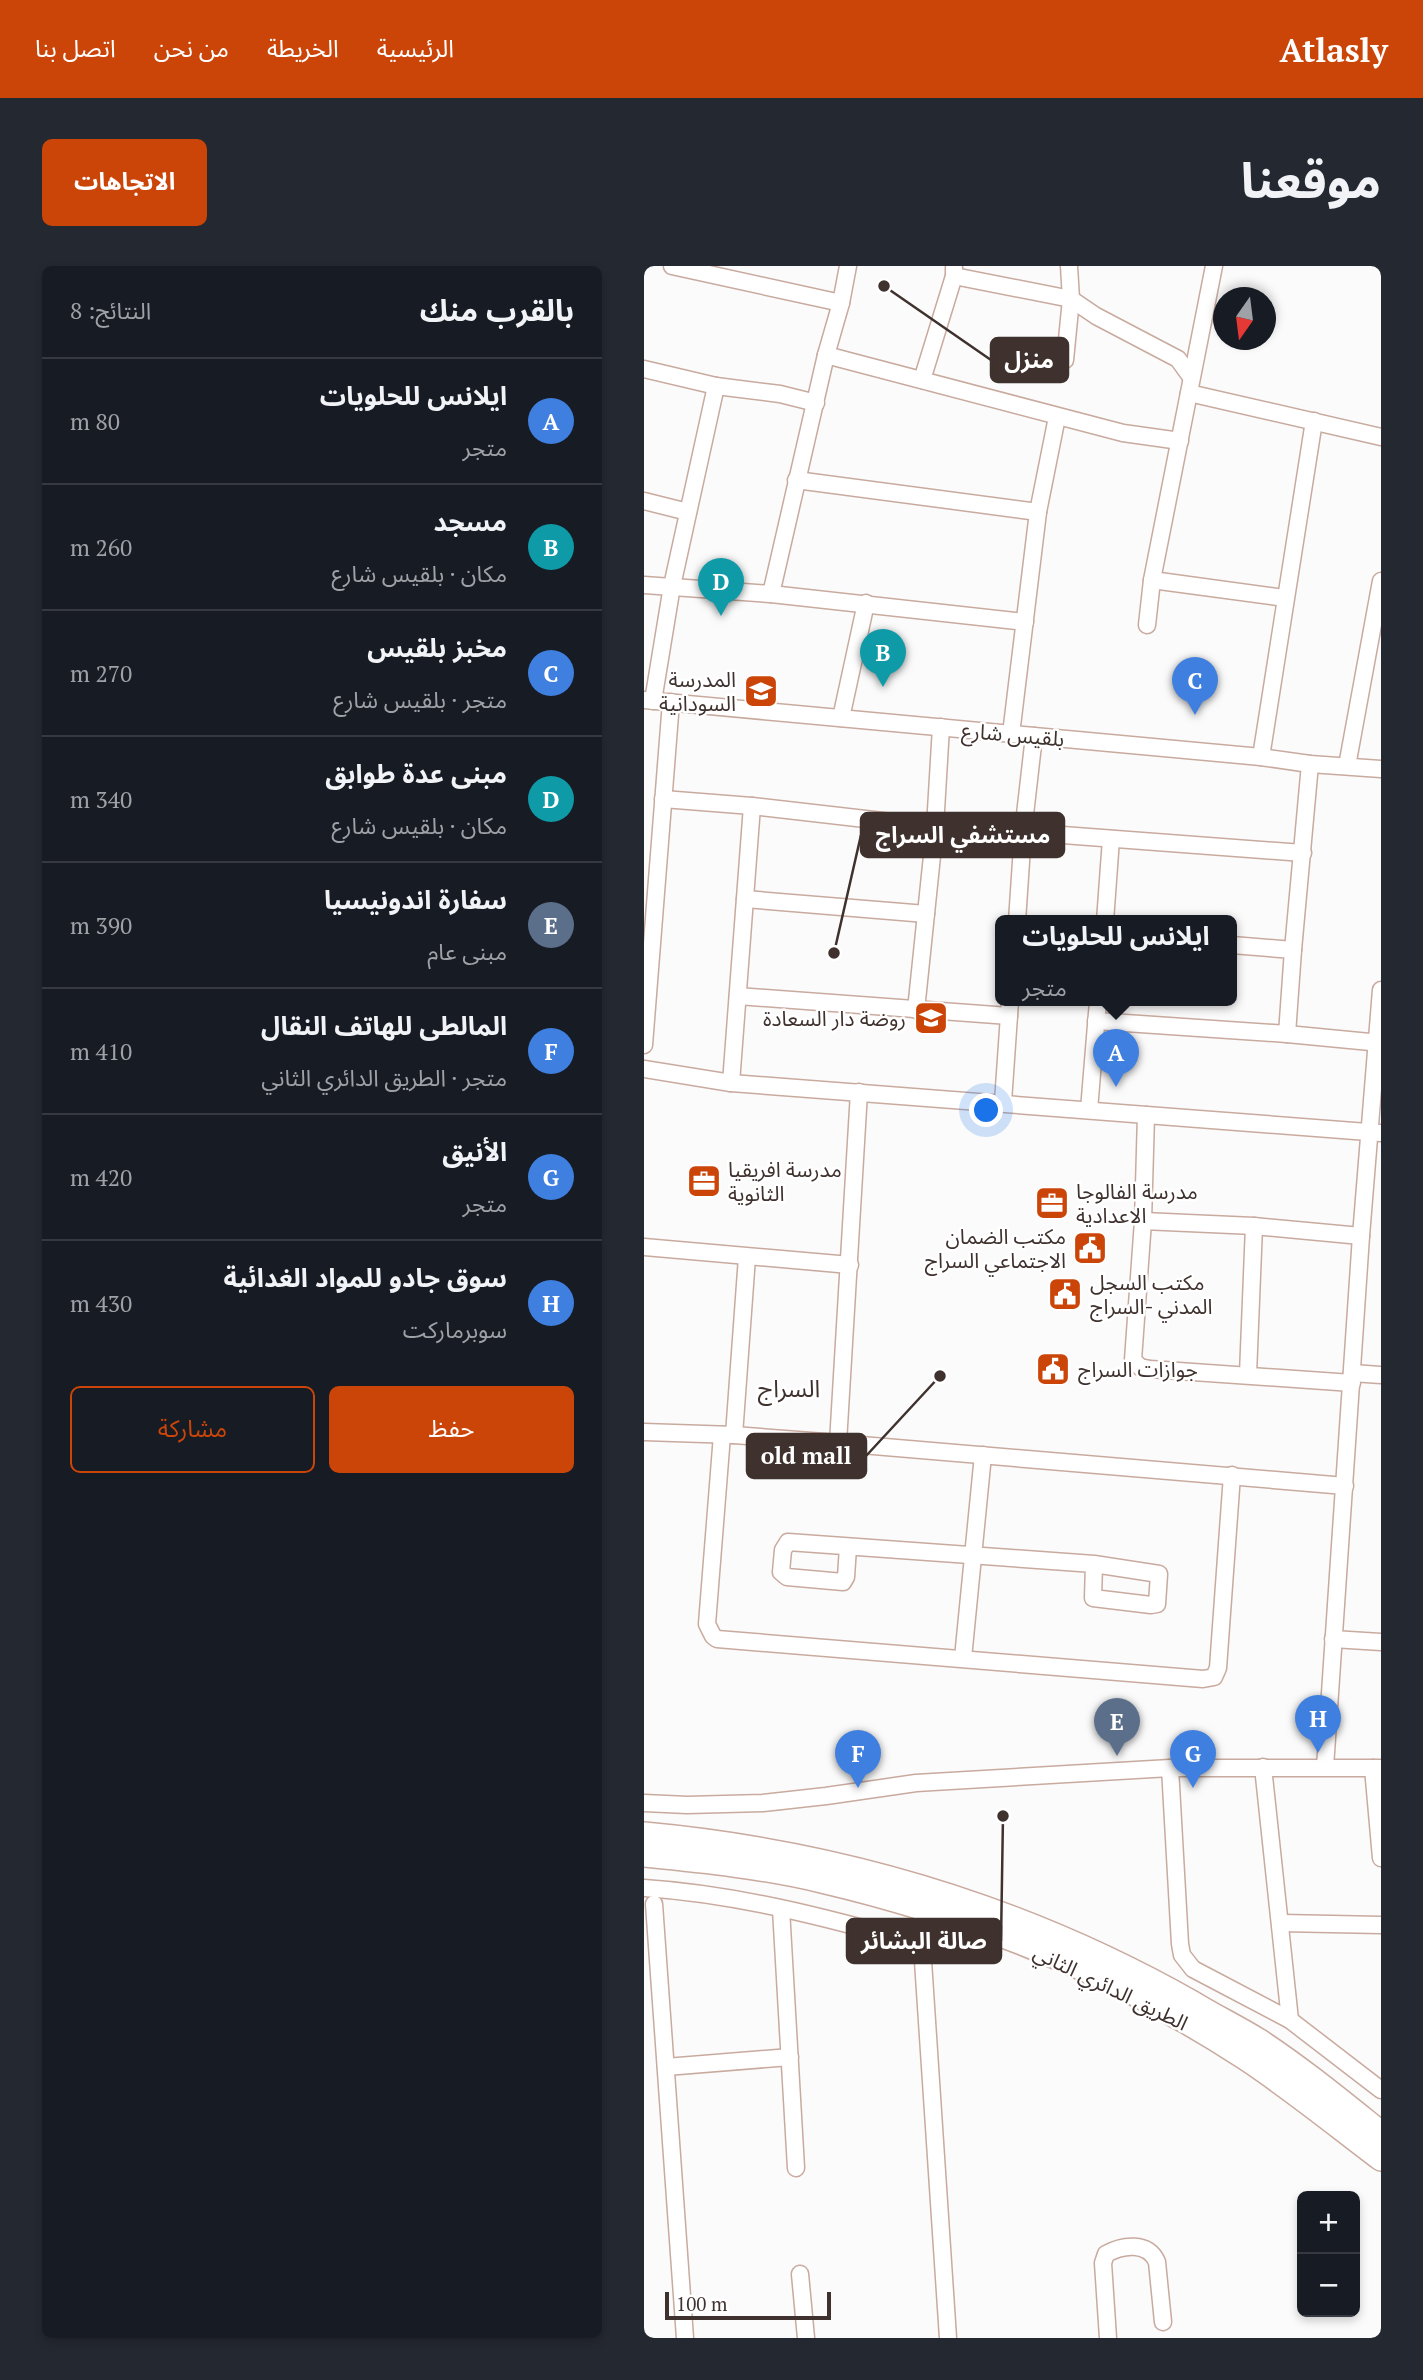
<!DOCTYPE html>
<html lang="ar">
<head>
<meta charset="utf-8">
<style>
	:root { --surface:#171b24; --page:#242831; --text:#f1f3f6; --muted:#9ea1a6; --line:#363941; --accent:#cb4509 }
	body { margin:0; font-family:"PT Serif","Noto Sans Arabic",serif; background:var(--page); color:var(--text); direction:rtl }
	.controls { position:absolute; right:21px; bottom:21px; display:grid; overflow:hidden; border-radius:10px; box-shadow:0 4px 10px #0003 }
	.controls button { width:63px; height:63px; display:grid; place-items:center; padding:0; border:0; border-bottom:2px solid var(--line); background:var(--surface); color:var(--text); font:35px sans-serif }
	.compass { position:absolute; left:569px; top:21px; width:63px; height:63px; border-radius:50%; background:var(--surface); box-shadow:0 4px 10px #0003; rotate:194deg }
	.scale { position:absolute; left:21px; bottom:18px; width:166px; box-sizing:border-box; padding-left:7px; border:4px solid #3f322e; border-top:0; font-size:19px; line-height:24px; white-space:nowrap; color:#3f322e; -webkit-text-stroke:5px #fff; paint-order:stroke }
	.you { position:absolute; left:343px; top:845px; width:24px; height:24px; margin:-18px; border:5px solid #fff; border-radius:50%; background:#1a73e8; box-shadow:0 0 0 10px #1a73e833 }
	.badge { display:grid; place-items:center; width:46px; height:46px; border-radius:50%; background:var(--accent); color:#fff; font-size:23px; font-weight:700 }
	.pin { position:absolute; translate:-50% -58px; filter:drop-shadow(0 2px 4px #0008) }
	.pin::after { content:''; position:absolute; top:37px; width:24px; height:21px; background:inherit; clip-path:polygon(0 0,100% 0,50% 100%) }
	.popup { position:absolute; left:351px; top:649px; width:242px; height:91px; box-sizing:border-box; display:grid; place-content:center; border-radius:10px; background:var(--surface); filter:drop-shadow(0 2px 5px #0005); font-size:23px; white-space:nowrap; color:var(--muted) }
	.popup b { font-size:26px; color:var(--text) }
	.popup::after { content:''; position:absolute; left:50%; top:100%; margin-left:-14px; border:14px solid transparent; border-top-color:var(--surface) }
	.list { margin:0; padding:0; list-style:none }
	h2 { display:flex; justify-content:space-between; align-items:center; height:91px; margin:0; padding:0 28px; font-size:30px }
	h2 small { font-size:23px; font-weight:400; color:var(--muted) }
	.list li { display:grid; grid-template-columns:46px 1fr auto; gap:21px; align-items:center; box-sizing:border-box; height:126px; padding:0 28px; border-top:2px solid var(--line) }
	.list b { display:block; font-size:26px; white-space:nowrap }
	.list p { margin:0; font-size:23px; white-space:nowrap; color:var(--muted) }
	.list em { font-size:23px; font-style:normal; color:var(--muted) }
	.actions { display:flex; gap:14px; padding:21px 28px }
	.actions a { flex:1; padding:16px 0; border:2px solid var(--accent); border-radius:10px; text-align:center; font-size:24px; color:var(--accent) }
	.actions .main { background:var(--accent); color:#fff }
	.map { position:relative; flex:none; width:737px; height:2072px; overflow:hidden; direction:ltr; border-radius:10px }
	header { display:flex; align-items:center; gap:42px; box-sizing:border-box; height:98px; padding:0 35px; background:var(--accent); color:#fff }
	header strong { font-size:33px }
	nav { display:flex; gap:38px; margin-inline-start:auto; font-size:24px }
	.intro { display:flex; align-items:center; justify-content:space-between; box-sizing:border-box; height:168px; padding:0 42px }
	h1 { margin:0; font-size:49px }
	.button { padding:18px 32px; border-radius:10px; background:var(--accent); color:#fff; font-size:24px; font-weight:700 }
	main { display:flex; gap:42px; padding:0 42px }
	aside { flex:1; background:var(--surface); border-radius:10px; box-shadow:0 4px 10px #0003 }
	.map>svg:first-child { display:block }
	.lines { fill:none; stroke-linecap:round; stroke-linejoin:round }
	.minor-casing { stroke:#c9aa9f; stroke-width:19 }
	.highway-casing { stroke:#c9aa9f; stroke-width:26 }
	.minor { stroke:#fff; stroke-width:16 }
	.highway { stroke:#fff; stroke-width:23 }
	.labels { text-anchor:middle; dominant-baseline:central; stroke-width:5; stroke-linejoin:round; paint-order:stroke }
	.poi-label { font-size:21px; fill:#3f322e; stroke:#fff; text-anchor:start }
	.street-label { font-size:21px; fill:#3f322e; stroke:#fff }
	.quarter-label { font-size:24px; fill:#3f322e; stroke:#fff }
	.leader { fill:none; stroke:#3f322e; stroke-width:2.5 }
	.callout-dot { fill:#3f322e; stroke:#fff; stroke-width:2.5 }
	.callout { fill:#3f322e; stroke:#3f322e; stroke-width:2.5 }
	.callout-label { font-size:23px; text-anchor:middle; font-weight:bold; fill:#fff }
</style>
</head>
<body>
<header>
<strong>Atlasly</strong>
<nav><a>الرئيسية</a><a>الخريطة</a><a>من نحن</a><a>اتصل بنا</a></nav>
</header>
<div class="intro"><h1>موقعنا</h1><a class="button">الاتجاهات</a></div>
<main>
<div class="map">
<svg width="737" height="2072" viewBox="0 0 737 2072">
	<rect width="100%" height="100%" fill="#fafbfa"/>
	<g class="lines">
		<g class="minor-casing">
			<g id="minor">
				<polyline points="28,0 197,37"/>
				<polyline points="310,10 427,33 452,50 534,93 547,111"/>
				<polyline points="182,89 479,167 536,175"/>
				<polyline points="421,94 427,33 425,0"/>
				<polyline points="0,103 72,120 136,128 172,137"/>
				<polyline points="278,114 310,10 310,2"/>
				<polyline points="545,127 737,171"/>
				<polyline points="152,214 394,246"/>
				<polyline points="0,235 44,246"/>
				<polyline points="508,314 641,332"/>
				<polyline points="0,319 127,328 381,356"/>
				<polyline points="127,328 182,89 197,37 204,0"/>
				<polyline points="503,359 508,314 570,0"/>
				<polyline points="0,434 617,491 666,498 737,503"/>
				<polyline points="9,435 28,320 72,120"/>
				<polyline points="197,452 222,337"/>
				<polyline points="367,468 394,246 413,151"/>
				<polyline points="617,491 670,155"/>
				<polyline points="703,500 737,315"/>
				<polyline points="19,533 108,540 291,561"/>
				<polyline points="379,566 659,587"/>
				<polyline points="101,633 282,648"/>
				<polyline points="373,655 379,566 390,470"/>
				<polyline points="461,655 467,573"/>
				<polyline points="588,679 649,684"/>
				<polyline points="94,730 365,750"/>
				<polyline points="272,744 291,561 297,461"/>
				<polyline points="452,755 643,768 737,777"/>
				<polyline points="643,768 649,684 666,498"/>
				<polyline points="0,779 27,436"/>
				<polyline points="0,803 87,817 737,867"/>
				<polyline points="87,817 108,540"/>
				<polyline points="359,836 366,735"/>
				<polyline points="445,844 454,735"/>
				<polyline points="502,849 499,955 489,1094 496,1101 506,1103 708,1117"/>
				<polyline points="499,955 610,960 717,970"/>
				<polyline points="0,981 206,999"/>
				<polyline points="708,1107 737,1109"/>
				<polyline points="604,1108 610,960"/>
				<polyline points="0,1166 90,1169 194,1177 701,1220"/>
				<polyline points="78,1169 63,1358 69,1370 73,1373 559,1413 570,1411 574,1402 588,1209"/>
				<polyline points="90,1169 103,991"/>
				<polyline points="194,1177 215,826"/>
				<polyline points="204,1281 202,1311 199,1316 143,1311 137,1306 139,1284 144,1276 450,1298 515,1308 513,1338 507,1339 449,1332 450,1298"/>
				<polyline points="689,1373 737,1376"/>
				<polyline points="319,1392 339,1189"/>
				<polyline points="619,1501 646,1754"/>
				<polyline points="681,1501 717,970 737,724"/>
				<polyline points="526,1502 536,1678 538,1689 549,1703 646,1754 737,1824"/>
				<polyline points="729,1502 737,1592"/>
				<polyline points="0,1537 43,1539 119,1537 182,1530 272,1517 526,1502 737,1502"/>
				<path d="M0 1622C91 1628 181 1651 269 1676L275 1680 279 1695 304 2072"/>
				<polyline points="10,1638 41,2072"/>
				<polyline points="137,1643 152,1902"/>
				<polyline points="637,1657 737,1659"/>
				<polyline points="22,1801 146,1791"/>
				<polyline points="156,2008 162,2072"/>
				<path d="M464 2072 459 1997 462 1988C478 1979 504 1975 513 1996L519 2056"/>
			</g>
		</g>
		<g class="highway-casing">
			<g id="highway">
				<path d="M0 1568C196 1586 378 1640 549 1737 570 1750 593 1761 614 1774 657 1802 697 1835 737 1867"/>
				<path d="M0 1589C60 1595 120 1601 178 1615 327 1650 473 1708 601 1792 648 1823 692 1859 737 1893"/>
			</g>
		</g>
		<use href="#minor" class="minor"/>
		<use href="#highway" class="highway"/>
	</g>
	<defs>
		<g id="school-square" transform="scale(1.75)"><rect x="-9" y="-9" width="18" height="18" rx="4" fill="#cb4509" stroke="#fff"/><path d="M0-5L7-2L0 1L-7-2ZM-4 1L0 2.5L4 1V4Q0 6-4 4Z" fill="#fff"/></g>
		<g id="office-square" transform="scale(1.75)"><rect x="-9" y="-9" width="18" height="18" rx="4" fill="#cb4509" stroke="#fff"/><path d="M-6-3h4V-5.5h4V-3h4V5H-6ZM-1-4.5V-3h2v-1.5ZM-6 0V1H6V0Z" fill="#fff"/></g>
		<g id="civic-square" transform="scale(1.75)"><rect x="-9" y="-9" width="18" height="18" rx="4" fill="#cb4509" stroke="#fff"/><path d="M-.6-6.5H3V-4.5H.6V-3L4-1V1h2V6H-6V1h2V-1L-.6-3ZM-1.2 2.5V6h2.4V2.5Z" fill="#fff"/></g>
	</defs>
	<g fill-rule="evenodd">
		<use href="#school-square" x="117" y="425"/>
		<use href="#school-square" x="287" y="752"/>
		<use href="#office-square" x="60" y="915"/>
		<use href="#office-square" x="408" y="937"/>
		<use href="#civic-square" x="446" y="982"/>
		<use href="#civic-square" x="421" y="1028"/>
		<use href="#civic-square" x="409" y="1103"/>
	</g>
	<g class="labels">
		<g class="poi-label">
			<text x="92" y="413" text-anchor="end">المدرسة<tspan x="92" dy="24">السودانية</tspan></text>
			<text x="262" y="752" text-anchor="end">روضة دار السعادة</text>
			<text x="84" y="903">مدرسة افريقيا<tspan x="84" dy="24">الثانوية</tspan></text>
			<text x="432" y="925">مدرسة الفالوجا<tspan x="432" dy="24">الاعدادية</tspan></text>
			<text x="422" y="970" text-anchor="end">مكتب الضمان<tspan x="422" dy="24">الاجتماعي السراج</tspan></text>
			<text x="446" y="1016">مكتب السجل<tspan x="446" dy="24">المدني -السراج</tspan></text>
			<text x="434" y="1103">جوازات السراج</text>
		</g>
		<g class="street-label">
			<text transform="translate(369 468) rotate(5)">بلقيس شارع</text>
			<text transform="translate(467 1721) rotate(26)">الطريق الدائري الثاني</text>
		</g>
		<g class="quarter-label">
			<text x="145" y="1122">السراج</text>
		</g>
	</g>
	<path class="leader" d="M240 20L347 94M190 687L217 569M296 1110L222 1190M359 1550L357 1675"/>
	<g class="callout-dot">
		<circle cx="240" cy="20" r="7"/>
		<circle cx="190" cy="687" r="7"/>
		<circle cx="296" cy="1110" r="7"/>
		<circle cx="359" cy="1550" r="7"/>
	</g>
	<g class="callout">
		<rect x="347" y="72" width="77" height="44" rx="7"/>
		<rect x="217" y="547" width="203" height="44" rx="7"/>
		<rect x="103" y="1168" width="119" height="44" rx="7"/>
		<rect x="203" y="1653" width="154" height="44" rx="7"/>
	</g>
	<g class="callout-label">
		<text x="385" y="102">منزل</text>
		<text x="319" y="577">مستشفي السراج</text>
		<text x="162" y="1198">old mall</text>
		<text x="280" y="1683">صالة البشائر</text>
	</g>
</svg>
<div class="controls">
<button>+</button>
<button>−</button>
</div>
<svg class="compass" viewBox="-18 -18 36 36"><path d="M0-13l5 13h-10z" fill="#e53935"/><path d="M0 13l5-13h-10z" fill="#9ea1a6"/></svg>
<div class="scale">100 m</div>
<div class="you"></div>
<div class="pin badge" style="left:472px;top:821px;background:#3f7fe0">A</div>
<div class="popup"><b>ايلانس للحلويات</b>متجر</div>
<div class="pin badge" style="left:239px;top:421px;background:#0f9aa8">B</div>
<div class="pin badge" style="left:551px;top:449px;background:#3f7fe0">C</div>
<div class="pin badge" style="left:77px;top:350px;background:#0f9aa8">D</div>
<div class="pin badge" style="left:473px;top:1490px;background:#5c6f8a">E</div>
<div class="pin badge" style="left:214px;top:1522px;background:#3f7fe0">F</div>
<div class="pin badge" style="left:549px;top:1522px;background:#3f7fe0">G</div>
<div class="pin badge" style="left:674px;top:1487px;background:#3f7fe0">H</div>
</div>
<aside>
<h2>بالقرب منك<small>النتائج: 8</small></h2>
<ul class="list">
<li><span class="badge" style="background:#3f7fe0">A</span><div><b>ايلانس للحلويات</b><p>متجر</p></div><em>80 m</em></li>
<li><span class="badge" style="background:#0f9aa8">B</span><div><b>مسجد</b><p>مكان · بلقيس شارع</p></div><em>260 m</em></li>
<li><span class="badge" style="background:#3f7fe0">C</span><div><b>مخبز بلقيس</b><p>متجر · بلقيس شارع</p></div><em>270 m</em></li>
<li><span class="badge" style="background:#0f9aa8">D</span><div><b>مبنى عدة طوابق</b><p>مكان · بلقيس شارع</p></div><em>340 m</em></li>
<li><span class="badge" style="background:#5c6f8a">E</span><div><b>سفارة اندونيسيا</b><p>مبنى عام</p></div><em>390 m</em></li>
<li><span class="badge" style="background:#3f7fe0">F</span><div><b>المالطى للهاتف النقال</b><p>متجر · الطريق الدائري الثاني</p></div><em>410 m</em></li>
<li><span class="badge" style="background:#3f7fe0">G</span><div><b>الأنيق</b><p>متجر</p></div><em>420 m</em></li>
<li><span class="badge" style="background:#3f7fe0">H</span><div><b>سوق جادو للمواد الغدائية</b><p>سوبرماركت</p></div><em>430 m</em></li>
</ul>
<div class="actions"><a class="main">حفظ</a><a>مشاركة</a></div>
</aside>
</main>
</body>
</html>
